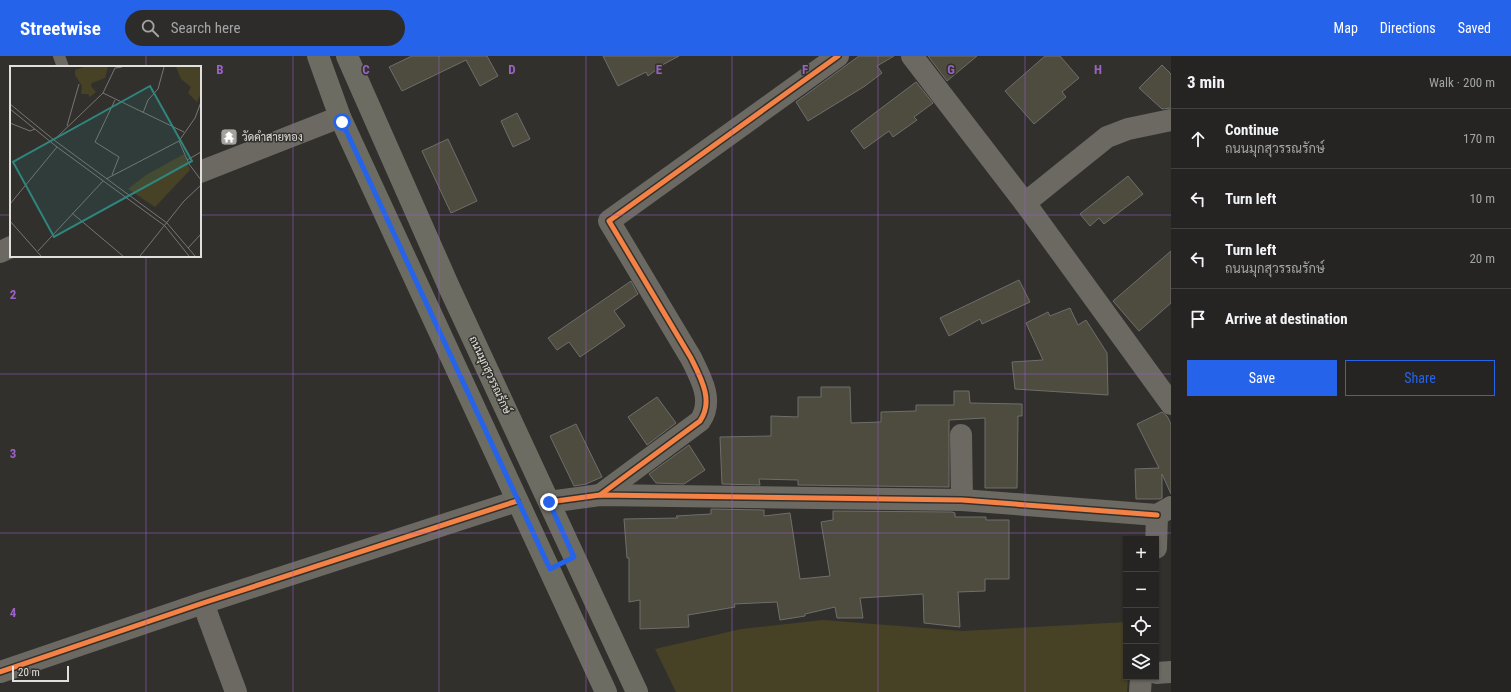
<!DOCTYPE html>
<html lang="en">
<head>
<meta charset="utf-8">
<style>
	:root { --surface:#252422; --page:#2d2c2a; --text:#f1f3f6; --muted:#a3a4a5; --line:#424140; --accent:#2563eb }
	body { margin:0; font-family:"Roboto Condensed",Sarabun,sans-serif; background:var(--page); color:var(--text) }
	.controls { position:absolute; right:12px; bottom:12px; display:grid; overflow:hidden; border-radius:0px; box-shadow:0 1px 3px #0004 }
	.controls button { width:36px; height:36px; display:grid; place-items:center; padding:0; border:0; border-bottom:1px solid var(--line); background:var(--surface); color:var(--text); font:20px sans-serif }
	.scale { position:absolute; left:12px; bottom:10px; width:57px; box-sizing:border-box; padding-left:4px; border:2px solid #e1e0dc; border-top:0; font-size:11px; line-height:14px; white-space:nowrap; color:#e1e0dc; -webkit-text-stroke:3px #33312b; paint-order:stroke }
	.stop { position:absolute; width:12px; height:12px; margin:-9px; border:3px solid #2563eb; border-radius:50%; background:#fff }
	.stop.end { background:#2563eb; border-color:#fff; box-shadow:0 1px 4px #0008 }
	.list { margin:0; padding:0; list-style:none }
	h2 { display:flex; justify-content:space-between; align-items:center; height:52px; margin:0; padding:0 16px; font-size:17px }
	h2 small { font-size:13px; font-weight:400; color:var(--muted) }
	.list li { display:grid; grid-template-columns:26px 1fr auto; gap:12px; align-items:center; box-sizing:border-box; height:60px; padding:0 16px; border-top:1px solid var(--line) }
	.list b { display:block; font-size:15px; white-space:nowrap }
	.list p { margin:0; font-size:13px; white-space:nowrap; color:var(--muted) }
	.list em { font-size:13px; font-style:normal; color:var(--muted) }
	.actions { display:flex; gap:8px; padding:12px 16px }
	.actions a { flex:1; padding:9px 0; border:1px solid var(--accent); border-radius:0px; text-align:center; font-size:14px; color:var(--accent) }
	.actions .main { background:var(--accent); color:#fff }
	.icon { flex:none; width:22px; height:22px; fill:none; stroke:currentColor; stroke-width:2; stroke-linecap:round; stroke-linejoin:round }
	.map { position:relative; flex:none; width:1171px; height:636px; overflow:hidden }
	header { display:flex; align-items:center; gap:24px; box-sizing:border-box; height:56px; padding:0 20px; background:var(--accent); color:#fff }
	header strong { font-size:19px }
	nav { display:flex; gap:22px; margin-inline-start:auto; font-size:14px }
	.search { width:280px; height:36px; background:var(--page); display:flex; align-items:center; gap:10px; box-sizing:border-box; padding:0 14px; border-radius:22px; color:var(--muted); font-size:15px }
	main { display:flex }
	aside { flex:1; background:var(--surface) }
	.map>svg:first-child { display:block }
	.green { fill:#474125 }
	.building { fill:#4e4b3f; stroke:#6f6e6b }
	.lines { fill:none; stroke-linecap:round; stroke-linejoin:round }
	.service { stroke:#6b6962; stroke-width:12 }
	.minor { stroke:#6b6962; stroke-width:22 }
	.secondary { stroke:#6d6c63; stroke-width:22 }
	.cycleway-casing { stroke:#33312b; stroke-width:8 }
	.cycleway { stroke:#f48246; stroke-width:5 }
	.route { stroke:#2563eb; stroke-width:5 }
	.grid { fill:none; stroke:#9a62c8; stroke-width:1; stroke-opacity:0.55 }
	.labels { text-anchor:middle; dominant-baseline:central; stroke-width:3; stroke-linejoin:round; paint-order:stroke }
	.poi-label { font-size:11px; fill:#e1e0dc; stroke:#33312b; text-anchor:start }
	.street-label { font-size:11px; fill:#e1e0dc; stroke:#33312b }
	.inset-road { fill:none; stroke:#777673; stroke-width:1 }
	.view { fill:#2e867e; fill-opacity:0.15; stroke:#2e867e; stroke-width:2 }
	.inset-edge { fill:none; stroke:#e1e0dc; stroke-width:2 }
	.grid-label { font-size:13px; text-anchor:middle; font-weight:bold; fill:#9a62c8; stroke:#33312b; stroke-width:3; stroke-linejoin:round; paint-order:stroke }
</style>
</head>
<body>
<header>
<strong>Streetwise</strong>
<div class="search"><svg class="icon" aria-label="search" viewBox="0 0 24 24"><circle cx="10" cy="10" r="6"/><path d="M15 15l6 6"/></svg>Search here</div>
<nav><a>Map</a><a>Directions</a><a>Saved</a></nav>
</header>
<main>
<div class="map">
<svg width="1171" height="636" viewBox="0 0 1171 636">
	<rect width="100%" height="100%" fill="#31302d"/>
	<polygon class="green" points="823,564 963,575 1126,566 1126,621 1128,621 1127,636 676,636 655,593 741,573"/>
	<g class="building">
		<polygon points="412,0 487,0 498,20 480,30 466,4 402,35 389,11"/>
		<polygon points="603,0 679,0 664,8 648,20 646,16 618,30"/>
		<polygon points="859,0 894,0 877,10 882,17 865,30 808,65 796,46"/>
		<polygon points="928,0 977,0 947,25"/>
		<polygon points="1045,0 1060,0 1079,22 1062,36 1066,41 1034,68 1005,35"/>
		<polygon points="1162,9 1171,18 1171,52 1162,53 1139,32"/>
		<polygon points="916,26 933,47 914,61 917,64 893,81 889,75 864,93 851,75"/>
		<polygon points="517,57 530,83 513,91 501,65"/>
		<polygon points="448,83 477,145 451,157 422,95"/>
		<polygon points="1128,120 1143,138 1104,168 1099,162 1090,170 1080,158"/>
		<polygon points="1171,195 1171,247 1139,275 1113,245"/>
		<polygon points="1019,224 1030,246 982,268 980,263 949,280 940,262"/>
		<polygon points="631,225 638,238 614,255 625,270 580,301 569,286 557,294 548,282"/>
		<polygon points="1070,252 1078,269 1086,264 1107,297 1108,339 1015,333 1012,306 1043,304 1026,267 1048,256 1050,260"/>
		<polygon points="821,331 850,331 851,367 881,366 881,356 916,355 916,349 954,349 954,335 969,335 970,347 1022,348 1022,360 1018,360 1017,432 985,432 985,362 949,364 949,431 798,429 798,424 759,423 760,429 722,428 720,381 771,380 771,360 798,361 798,341 821,341"/>
		<polygon points="657,341 676,367 647,389 628,361"/>
		<polygon points="1162,356 1167,360 1171,368 1171,438 1162,418 1162,442 1160,443 1136,443 1135,413 1159,412 1137,368"/>
		<polygon points="576,368 602,421 586,428 574,430 550,380"/>
		<polygon points="689,389 705,414 684,428 656,427 649,418"/>
		<polygon points="711,453 764,454 764,460 790,457 800,523 830,520 821,466 833,464 833,455 952,456 955,457 955,461 986,461 986,464 1009,464 1009,523 985,523 985,535 958,536 960,571 924,567 923,538 860,542 863,562 837,562 835,551 805,558 805,560 780,564 777,546 734,548 735,551 688,559 689,571 640,573 640,544 629,546 629,502 627,502 624,463 678,462 676,460 711,458"/>
	</g>
	<g class="lines">
		<polyline class="service" points="59,0 63,11"/>
		<g class="minor">
			<polyline points="912,0 1025,147 1171,348"/>
			<polyline points="200,116 340,61"/>
			<polyline points="1025,147 1107,81 1128,73 1171,64"/>
			<polyline points="0,196 11,191"/>
			<polyline points="961,379 962,444"/>
			<path d="M600 439 700 365C714 345 701 322 691 302L609 165 838 0"/>
			<polyline points="549,446 600,439 962,444 1157,459"/>
			<polyline points="1156,492 1157,459 1171,451"/>
			<polyline points="203,547 236,636"/>
			<polyline points="0,616 203,547 517,445"/>
			<polyline points="1156,617 1171,616"/>
			<polyline points="1140,636 1141,621"/>
		</g>
		<g class="secondary">
			<polyline points="318,0 340,61 606,636"/>
			<polyline points="347,0 449,231 637,636"/>
		</g>
		<g class="cycleway-casing">
			<g id="cycleway">
				<path d="M600 439 700 365C714 345 701 322 691 302L609 165 838 0"/>
				<polyline points="549,446 600,439 962,444 1157,459"/>
				<polyline points="0,616 203,547 517,445"/>
			</g>
		</g>
		<use href="#cycleway" class="cycleway"/>
	</g>
	<g class="lines">
		<polyline class="route" points="342,66 550,513 574,501 549,446"/>
	</g>
	<path class="grid" d="M146 0V11M293 0V636M439 0V636M586 0V636M732 0V636M878 0V636M1025 0V636M0 159H11M200 159H1171M146 200V636M0 318H1171M0 477H1171"/>
	<defs>
		<g id="temple-square" transform="scale(0.9)"><rect x="-9" y="-9" width="18" height="18" rx="4" fill="#a3a29f" stroke="#33312b"/><path d="M0-6L5-2H3V0L6.5 2.5H4V6H1.5V3h-3V6H-4V2.5H-6.5L-3 0V-2H-5Z" fill="#fff"/></g>
	</defs>
	<g fill-rule="evenodd">
		<use href="#temple-square" x="229" y="81"/>
	</g>
	<g class="labels">
		<g class="poi-label">
			<text x="242" y="81">วัดคำสายทอง</text>
		</g>
		<g class="street-label">
			<text transform="translate(490 319) rotate(65)">ถนนมุกสุวรรณรักษ์</text>
		</g>
	</g>
	<g transform="translate(10 10)">
		<rect width="191" height="191" fill="#31302d"/>
		<path d="M174 88 180 104 145 141 118 123 136 109Z" fill="#474125"/>
		<path d="M74 1H98L95 12 82 17 81 20 86 26 80 31 78 28H71L72 20 65 9V4ZM166 1H191V27L187 36 178 27 181 21 171 13Z" fill="#474125"/>
		<path class="inset-road" d="M93 27 174 66M191 36 185 52 169 75 179 98 191 114M0 38 44 74 157 157 185 190M0 43 47 81 155 160 179 190M133 47 138 34 148 23 154 1M0 57 20 65 25 63M57 60 69 18M44 74 93 27 105 2 112 1M177 94 191 86M102 109 109 91 85 76 105 34M96 113 169 75M0 138 47 81M62 147 113 190M0 155 31 190M178 182 191 168M28 185 93 115M130 190 174 135 191 119"/>
		<path class="view" d="M140 20 182 95 44 171 3 96Z"/>
		<rect width="191" height="191" class="inset-edge"/>
	</g>
	<g class="grid-label">
		<text x="220" y="18">B</text>
		<text x="366" y="18">C</text>
		<text x="512" y="18">D</text>
		<text x="659" y="18">E</text>
		<text x="805" y="18">F</text>
		<text x="951" y="18">G</text>
		<text x="1098" y="18">H</text>
		<text x="13" y="243">2</text>
		<text x="13" y="402">3</text>
		<text x="13" y="561">4</text>
	</g>
</svg>
<div class="controls">
<button>+</button>
<button>−</button>
<button><svg class="icon" aria-label="locate" viewBox="0 0 24 24"><circle cx="12" cy="12" r="6"/><path d="M12 2v4M12 18v4M2 12h4M18 12h4"/></svg></button>
<button><svg class="icon" aria-label="layers" viewBox="0 0 24 24"><path d="M12 4l9 5-9 5-9-5zM3 14l9 5 9-5"/></svg></button>
</div>
<div class="scale">20 m</div>
<div class="stop" style="left:342px;top:66px"></div>
<div class="stop end" style="left:549px;top:446px"></div>
</div>
<aside>
<h2>3 min<small>Walk · 200 m</small></h2>
<ul class="list">
<li><svg class="icon" aria-label="ahead" viewBox="0 0 24 24"><path d="M12 20V5M6 11l6-6 6 6"/></svg><div><b>Continue</b><p>ถนนมุกสุวรรณรักษ์</p></div><em>170 m</em></li>
<li><svg class="icon" aria-label="left" viewBox="0 0 24 24"><path d="M17 20v-9H6M10 6l-5 5 5 5"/></svg><div><b>Turn left</b></div><em>10 m</em></li>
<li><svg class="icon" aria-label="left" viewBox="0 0 24 24"><path d="M17 20v-9H6M10 6l-5 5 5 5"/></svg><div><b>Turn left</b><p>ถนนมุกสุวรรณรักษ์</p></div><em>20 m</em></li>
<li><svg class="icon" aria-label="arrive" viewBox="0 0 24 24"><path d="M6 21V4h12l-3 4 3 4H6"/></svg><div><b>Arrive at destination</b></div></li>
</ul>
<div class="actions"><a class="main">Save</a><a>Share</a></div>
</aside>
</main>
</body>
</html>
